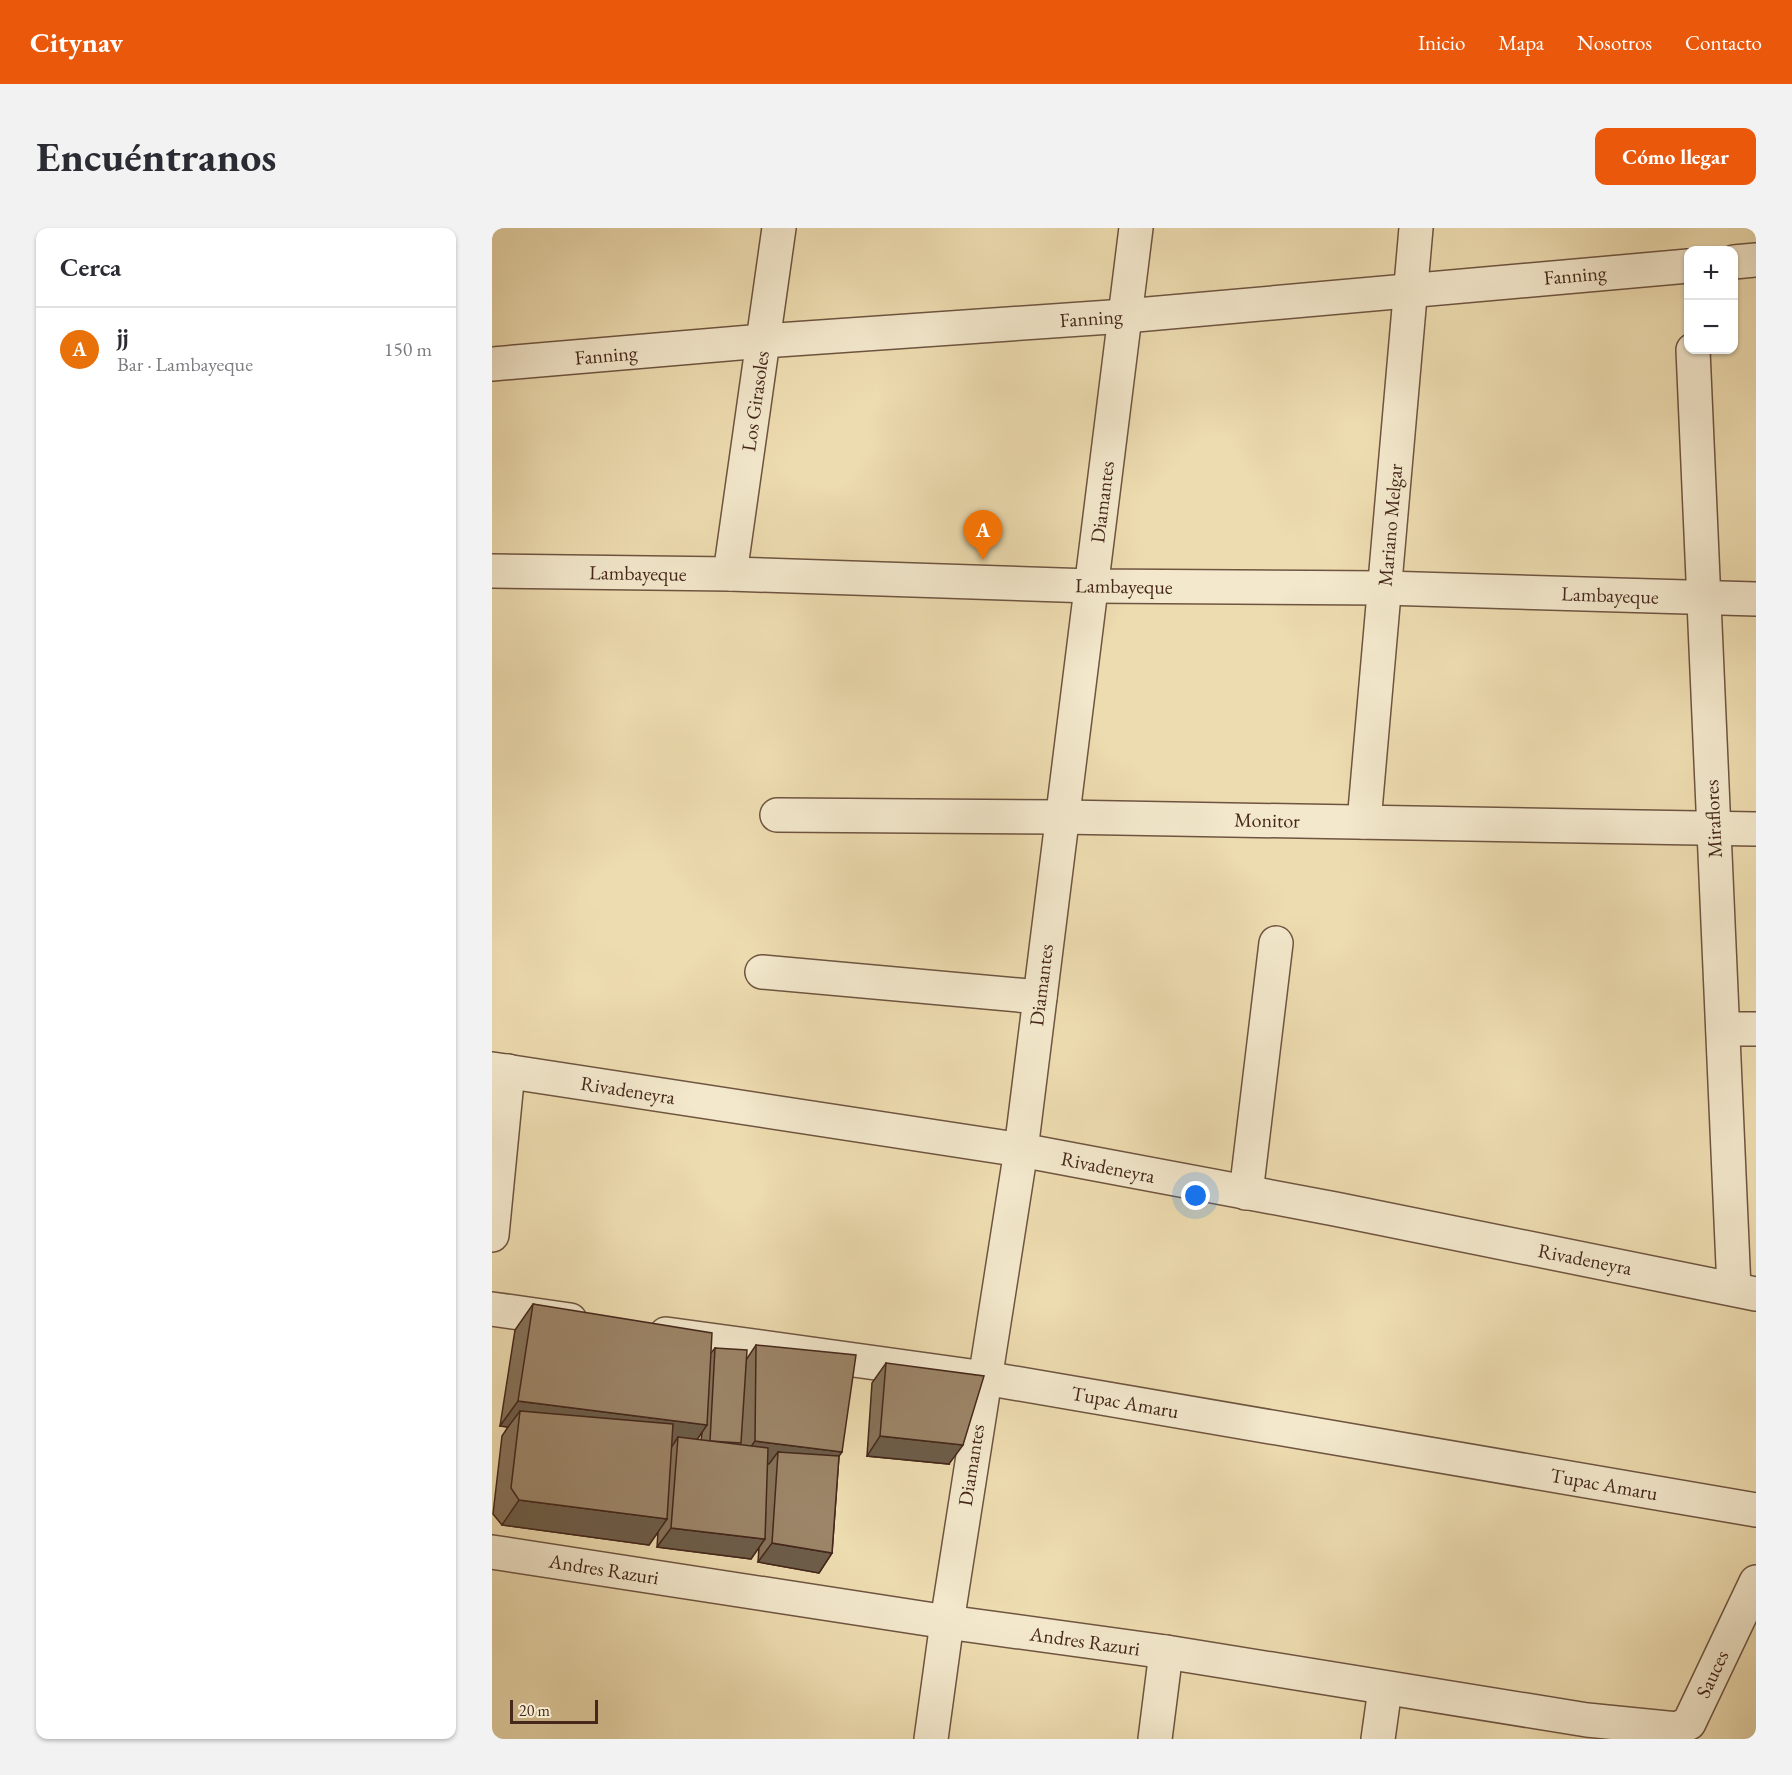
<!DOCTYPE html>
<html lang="es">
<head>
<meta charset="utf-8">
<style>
	:root { --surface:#fff; --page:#f2f2f3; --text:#2b2b33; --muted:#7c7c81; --line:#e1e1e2; --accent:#ea580c }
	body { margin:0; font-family:"EB Garamond",serif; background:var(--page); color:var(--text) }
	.controls { position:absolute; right:18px; top:18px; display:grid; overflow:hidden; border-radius:12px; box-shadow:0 2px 4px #0004 }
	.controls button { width:54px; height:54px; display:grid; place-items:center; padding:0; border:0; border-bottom:2px solid var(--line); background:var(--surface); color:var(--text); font:30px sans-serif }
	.scale { position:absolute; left:18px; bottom:15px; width:88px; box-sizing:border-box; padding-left:6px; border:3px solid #45271b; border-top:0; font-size:16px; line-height:21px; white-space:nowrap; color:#45271b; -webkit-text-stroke:4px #f3e8cc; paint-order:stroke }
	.you { position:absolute; left:704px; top:968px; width:21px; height:21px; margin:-15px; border:4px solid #fff; border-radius:50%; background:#1a73e8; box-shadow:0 0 0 9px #1a73e833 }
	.badge { display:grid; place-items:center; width:39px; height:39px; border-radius:50%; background:var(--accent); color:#fff; font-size:20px; font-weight:700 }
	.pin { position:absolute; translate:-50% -50px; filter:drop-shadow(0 2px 3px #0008) }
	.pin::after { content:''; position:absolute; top:32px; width:21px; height:18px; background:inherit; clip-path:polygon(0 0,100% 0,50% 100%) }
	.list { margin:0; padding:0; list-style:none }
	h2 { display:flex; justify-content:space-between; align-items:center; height:78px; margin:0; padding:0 24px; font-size:26px }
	h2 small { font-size:20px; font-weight:400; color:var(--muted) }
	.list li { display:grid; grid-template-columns:39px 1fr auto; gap:18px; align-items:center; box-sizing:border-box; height:84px; padding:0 24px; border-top:2px solid var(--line) }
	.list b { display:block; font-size:22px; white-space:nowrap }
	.list p { margin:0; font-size:20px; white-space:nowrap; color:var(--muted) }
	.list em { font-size:20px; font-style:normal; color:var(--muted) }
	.map { position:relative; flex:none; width:1264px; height:1511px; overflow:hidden; border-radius:12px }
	header { display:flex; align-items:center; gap:36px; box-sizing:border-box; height:84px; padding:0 30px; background:var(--accent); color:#fff }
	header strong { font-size:28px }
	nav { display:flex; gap:33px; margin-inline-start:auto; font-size:21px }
	.intro { display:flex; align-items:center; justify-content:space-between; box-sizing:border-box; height:144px; padding:0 36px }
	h1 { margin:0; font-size:42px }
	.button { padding:15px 27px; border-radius:12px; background:var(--accent); color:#fff; font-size:21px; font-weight:700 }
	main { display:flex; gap:36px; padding:0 36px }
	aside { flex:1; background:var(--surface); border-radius:12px; box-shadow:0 2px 4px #0004 }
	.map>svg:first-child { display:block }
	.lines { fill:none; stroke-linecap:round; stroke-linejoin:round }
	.minor-casing { stroke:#6f5440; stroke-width:36 }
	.minor { stroke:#f3e8cc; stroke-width:33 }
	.wall { fill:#867259; stroke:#45271b; stroke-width:1.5; fill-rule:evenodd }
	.shaded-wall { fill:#6d5d49; stroke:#45271b; stroke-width:1.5 }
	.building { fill:#9c8568; stroke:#45271b; stroke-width:1.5 }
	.labels { text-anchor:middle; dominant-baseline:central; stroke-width:4.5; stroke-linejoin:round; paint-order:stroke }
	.street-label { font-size:20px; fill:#45271b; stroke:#f3e8cc }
</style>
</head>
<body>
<header>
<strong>Citynav</strong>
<nav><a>Inicio</a><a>Mapa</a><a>Nosotros</a><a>Contacto</a></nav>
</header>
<div class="intro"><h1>Encuéntranos</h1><a class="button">Cómo llegar</a></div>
<main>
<aside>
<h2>Cerca<small></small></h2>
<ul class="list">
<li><span class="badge" style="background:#e8710a">A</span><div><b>jj</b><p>Bar · Lambayeque</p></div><em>150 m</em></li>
</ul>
</aside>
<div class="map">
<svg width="1264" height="1511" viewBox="0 0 1264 1511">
	<rect width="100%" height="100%" fill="#eddcb0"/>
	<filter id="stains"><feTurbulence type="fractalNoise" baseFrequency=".00333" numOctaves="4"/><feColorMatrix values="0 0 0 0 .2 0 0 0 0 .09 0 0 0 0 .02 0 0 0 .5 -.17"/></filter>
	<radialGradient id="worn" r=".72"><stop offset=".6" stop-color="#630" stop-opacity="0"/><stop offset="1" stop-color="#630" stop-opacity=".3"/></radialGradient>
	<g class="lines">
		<g class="minor-casing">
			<g id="minor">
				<polyline points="1242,34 1264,32"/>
				<polyline points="1201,122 1242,1061"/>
				<polyline points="0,136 271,113 633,88 1196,38"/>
				<polyline points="0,343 238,346 599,358 892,360 1264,371"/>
				<polyline points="238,346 287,0"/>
				<polyline points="285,587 570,589 1264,601"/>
				<polyline points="872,594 924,0"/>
				<polyline points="270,744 548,769"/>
				<polyline points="1231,801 1264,801"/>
				<polyline points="0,841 529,922 843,981 1264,1066"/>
				<polyline points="754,965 784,715"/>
				<polyline points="0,1007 16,843"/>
				<polyline points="0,1081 78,1092"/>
				<polyline points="174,1106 493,1150 1264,1282"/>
				<polyline points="0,1324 455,1394 674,1424 1095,1492 1185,1501 1197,1495 1264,1354"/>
				<polyline points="439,1511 455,1394 529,922 644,0"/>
				<polyline points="663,1511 674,1424"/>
				<polyline points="886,1511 893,1461"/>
			</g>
		</g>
		<use href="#minor" class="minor"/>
	</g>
	<g class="wall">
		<path d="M41 1076 219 1125 223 1120 254 1132 264 1117 347 1228 340 1325 327 1345 266 1334 267 1319 259 1331 165 1319 166 1304 157 1317 10 1297 1 1286 10 1208 16 1199 8 1198 23 1102ZM210 1205 209 1212 205 1211Z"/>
		<polygon points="394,1135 457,1236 375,1228 380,1155"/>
	</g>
	<g class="shaded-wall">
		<polygon points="26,1173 215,1197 198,1222 186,1209 179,1220 28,1183 16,1199 8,1198"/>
		<polygon points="388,1208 471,1217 457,1236 375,1228"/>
		<polygon points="263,1213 350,1224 336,1243 286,1224 277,1236 249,1232"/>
		<polygon points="27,1272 175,1291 157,1317 10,1297"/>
		<polygon points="179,1300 273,1311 259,1331 165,1319"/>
		<polygon points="280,1315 340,1325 327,1345 266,1334"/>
	</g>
	<g class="building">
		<polygon points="41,1076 220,1105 215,1197 26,1173"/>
		<polygon points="264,1117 364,1127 350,1224 263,1213"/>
		<polygon points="223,1120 255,1122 249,1215 218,1213"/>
		<polygon points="394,1135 492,1148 471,1217 388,1208"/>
		<polygon points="28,1183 181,1196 175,1291 27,1272 19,1260"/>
		<polygon points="186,1209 276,1220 273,1311 179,1300"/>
		<polygon points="286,1224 347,1228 340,1325 280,1315"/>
	</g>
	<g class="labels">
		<g class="street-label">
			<text transform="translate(1083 47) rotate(-5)">Fanning</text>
			<text transform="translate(599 90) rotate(-4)">Fanning</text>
			<text transform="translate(114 127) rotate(-5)">Fanning</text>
			<text transform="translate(263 173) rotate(-82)">Los Girasoles</text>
			<text transform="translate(610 274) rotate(-83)">Diamantes</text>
			<text transform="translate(898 297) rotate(-85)">Mariano Melgar</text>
			<text transform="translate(146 345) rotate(1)">Lambayeque</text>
			<text transform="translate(632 358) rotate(1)">Lambayeque</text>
			<text transform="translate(1118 367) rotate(2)">Lambayeque</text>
			<text transform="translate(1221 591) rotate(-93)">Miraflores</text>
			<text transform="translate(775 592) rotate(1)">Monitor</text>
			<text transform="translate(549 757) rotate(-83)">Diamantes</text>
			<text transform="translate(136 862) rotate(9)">Rivadeneyra</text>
			<text transform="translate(616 939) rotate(11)">Rivadeneyra</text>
			<text transform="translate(1093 1031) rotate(11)">Rivadeneyra</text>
			<text transform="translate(633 1174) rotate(10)">Tupac Amaru</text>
			<text transform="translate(479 1237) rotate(-81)">Diamantes</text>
			<text transform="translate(1112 1256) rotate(10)">Tupac Amaru</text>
			<text transform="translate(112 1341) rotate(9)">Andres Razuri</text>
			<text transform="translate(593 1413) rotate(8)">Andres Razuri</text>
			<text transform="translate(1220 1446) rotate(-65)">Sauces</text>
		</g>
	</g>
	<rect width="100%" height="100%" filter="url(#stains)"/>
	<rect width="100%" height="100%" fill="url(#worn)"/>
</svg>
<div class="controls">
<button>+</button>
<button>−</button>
</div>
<div class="scale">20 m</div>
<div class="you"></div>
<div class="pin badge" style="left:491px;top:332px;background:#e8710a">A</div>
</div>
</main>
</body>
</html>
